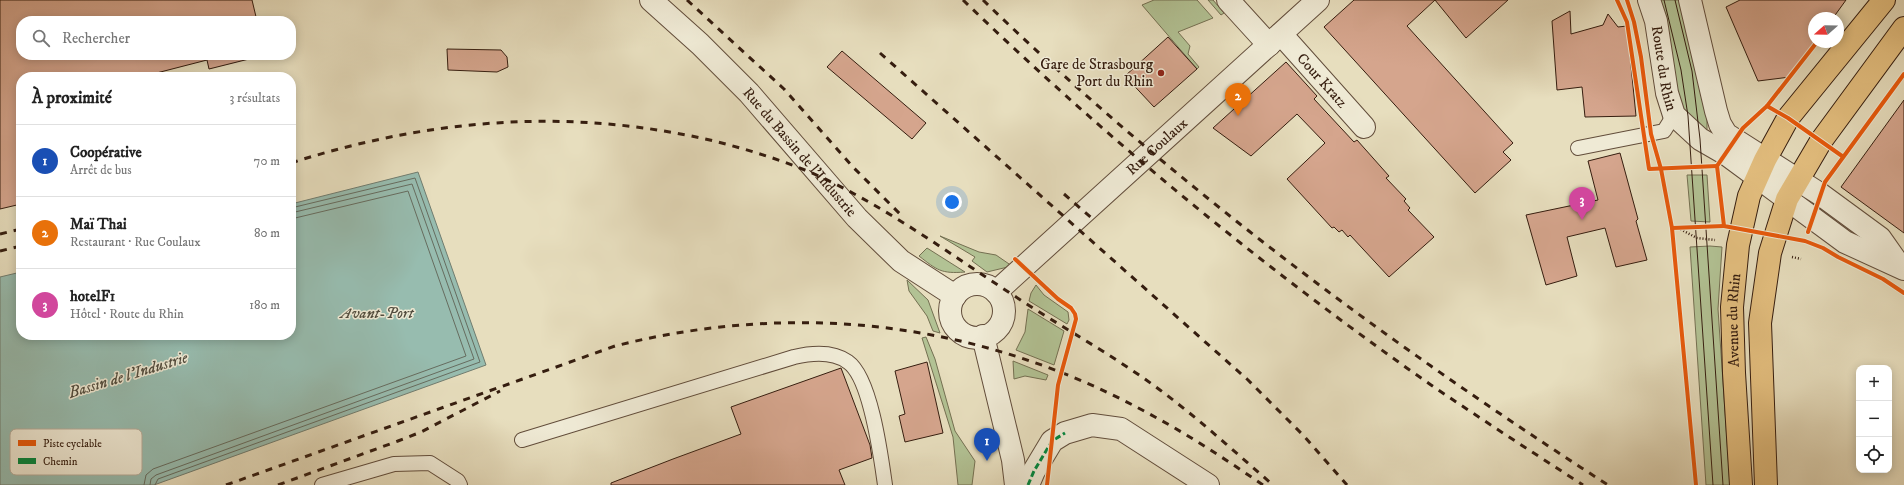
<!DOCTYPE html>
<html lang="fr">
<head>
<meta charset="utf-8">
<style>
	:root { --surface:#fff; --page:#f2f2f2; --text:#222; --muted:#767676; --line:#e0e0e0; --accent:#111827 }
	body { margin:0; font-family:"IM FELL DW Pica",serif; background:var(--page); color:var(--text) }
	.controls { position:absolute; right:12px; bottom:12px; display:grid; overflow:hidden; border-radius:8px; box-shadow:0 2px 10px #0003 }
	.controls button { width:36px; height:36px; display:grid; place-items:center; padding:0; border:0; border-bottom:1px solid var(--line); background:var(--surface); color:var(--text); font:20px sans-serif }
	.compass { position:absolute; left:1808px; top:12px; width:36px; height:36px; border-radius:50%; background:var(--surface); box-shadow:0 2px 10px #0003; rotate:250deg }
	.you { position:absolute; left:952px; top:202px; width:14px; height:14px; margin:-10px; border:3px solid #fff; border-radius:50%; background:#1a73e8; box-shadow:0 0 0 6px #1a73e833 }
	.badge { display:grid; place-items:center; width:26px; height:26px; border-radius:50%; background:var(--accent); color:#fff; font-size:13px; font-weight:700 }
	.pin { position:absolute; translate:-50% -33px; filter:drop-shadow(0 1px 2px #0008) }
	.pin::after { content:''; position:absolute; top:21px; width:14px; height:12px; background:inherit; clip-path:polygon(0 0,100% 0,50% 100%) }
	.list { margin:0; padding:0; list-style:none }
	h2 { display:flex; justify-content:space-between; align-items:center; height:52px; margin:0; padding:0 16px; font-size:17px }
	h2 small { font-size:13px; font-weight:400; color:var(--muted) }
	.list li { display:grid; grid-template-columns:26px 1fr auto; gap:12px; align-items:center; box-sizing:border-box; height:72px; padding:0 16px; border-top:1px solid var(--line) }
	.list b { display:block; font-size:15px; white-space:nowrap }
	.list p { margin:0; font-size:13px; white-space:nowrap; color:var(--muted) }
	.list em { font-size:13px; font-style:normal; color:var(--muted) }
	.icon { flex:none; width:22px; height:22px; fill:none; stroke:currentColor; stroke-width:2; stroke-linecap:round; stroke-linejoin:round }
	.map { position:relative; flex:none; width:1904px; height:485px; overflow:hidden }
	.search { position:absolute; background:var(--surface); box-shadow:0 2px 10px #0003; left:16px; top:16px; width:280px; height:44px; display:flex; align-items:center; gap:10px; box-sizing:border-box; padding:0 14px; border-radius:16px; color:var(--muted); font-size:15px }
	.panel { position:absolute; background:var(--surface); box-shadow:0 2px 10px #0003; left:16px; top:72px; width:280px; height:268px; border-radius:16px }
	.map>svg:first-child { display:block }
	.green { fill:#b2c294; stroke:#747052 }
	.water { fill:#97bcaf; stroke:#707c6f }
	.lines { fill:none; stroke-linecap:round; stroke-linejoin:round }
	.shore { stroke:#666c5f; stroke-width:1 }
	.building { fill:#d5a58d; stroke:#351d0f }
	.service-casing { stroke:#624d3b; stroke-width:16 }
	.minor-casing { stroke:#624d3b; stroke-width:24 }
	.primary-casing { stroke:#351d0f; stroke-width:24 }
	.path { stroke:#351d0f; stroke-width:2.5; stroke-dasharray:1 2; stroke-linecap:butt }
	.service { stroke:#efead5; stroke-width:14 }
	.minor { stroke:#efead5; stroke-width:22 }
	.primary { stroke:#e4bf7f; stroke-width:22 }
	.tram { stroke:#351d0f; stroke-width:1 }
	.rail { stroke:#351d0f; stroke-width:3; stroke-dasharray:7 7; stroke-linecap:butt }
	.quiet { stroke:#00873e; stroke-width:3; stroke-dasharray:6 3; stroke-linecap:butt }
	.cycleway-casing { stroke:#efead5; stroke-width:6 }
	.cycleway { stroke:#e8590c; stroke-width:4 }
	.poi-dot { fill:#8f2418; stroke:#efead5; stroke-width:1.5 }
	.labels { text-anchor:middle; dominant-baseline:central; stroke-width:3; stroke-linejoin:round; paint-order:stroke }
	.poi-label { font-size:15px; fill:#351d0f; stroke:#efead5; text-anchor:end }
	.street-label { font-size:15px; fill:#351d0f; stroke:#efead5 }
	.water-label { font-size:16px; font-style:italic; fill:#524d3f; stroke:#efead5 }
	.key { fill:#efead5; stroke:#b7ac9a; stroke-width:1 }
	.key-label { font-size:11px; fill:#351d0f }
</style>
</head>
<body>
<div class="map">
<svg width="1904" height="485" viewBox="0 0 1904 485">
	<rect width="100%" height="100%" fill="#e7debe"/>
	<filter id="stains"><feTurbulence type="fractalNoise" baseFrequency=".005" numOctaves="4"/><feColorMatrix values="0 0 0 0 .2 0 0 0 0 .09 0 0 0 0 .02 0 0 0 .5 -.17"/></filter>
	<radialGradient id="worn" r=".72"><stop offset=".6" stop-color="#630" stop-opacity="0"/><stop offset="1" stop-color="#630" stop-opacity=".3"/></radialGradient>
	<g class="green">
		<polygon points="1154,0 1197,0 1213,18 1178,32 1190,46 1188,54 1199,67 1197,69 1142,5"/>
		<polygon points="1208,0 1213,0 1224,13 1221,15"/>
		<polygon points="1657,0 1682,0 1707,114 1707,129 1705,133 1682,114"/>
		<polygon points="1687,175 1707,175 1710,222 1691,221"/>
		<polygon points="940,236 979,252 996,255 1012,266 987,272 972,261 975,257"/>
		<polygon points="1710,246 1722,247 1718,309 1730,485 1706,485 1690,247"/>
		<path d="M927 248 965 272C941 274 937 270 919 256Z"/>
		<polygon points="907,280 928,300 940,333 933,331 927,316 909,291"/>
		<polygon points="1036,285 1044,295 1068,312 1069,320 1067,324 1029,301 1031,293"/>
		<polygon points="1028,309 1064,331 1054,365 1016,350 1025,332"/>
		<polygon points="926,337 935,359 955,431 975,461 972,485 958,485 953,437 922,338"/>
		<polygon points="1013,361 1048,375 1046,380 1025,376 1014,379"/>
	</g>
	<polygon class="water" points="418,172 486,365 154,485 0,485 0,277 21,272 21,335 291,335 291,204"/>
	<g class="lines">
		<g class="shore">
			<polyline points="144,485 146,475 153,469 466,356 408,191 291,219"/>
			<polyline points="150,485 151,479 156,475 474,359 412,184 291,213"/>
			<polyline points="155,485 158,479 480,362 415,178 291,208"/>
		</g>
	</g>
	<g class="building">
		<polygon points="0,0 252,0 257,21 21,21 21,55 261,56 209,69 207,60 141,77 21,77 21,204 0,209"/>
		<polygon points="1354,0 1508,0 1466,38 1435,0 1407,26 1513,143 1503,152 1511,160 1475,193 1324,27"/>
		<polygon points="1740,0 1846,0 1833,18 1814,18 1814,42 1815,42 1790,77 1758,81 1726,7"/>
		<polygon points="1570,11 1571,34 1603,25 1608,14 1618,27 1627,26 1636,116 1585,117 1582,87 1557,90 1552,21"/>
		<polygon points="1168,37 1197,69 1154,107 1125,76"/>
		<polygon points="447,49 501,50 507,57 508,67 497,72 448,70"/>
		<polygon points="842,51 926,123 912,139 827,67"/>
		<polygon points="1286,62 1317,96 1314,99 1354,142 1357,140 1389,176 1386,178 1406,199 1404,201 1410,208 1408,210 1434,237 1389,277 1350,235 1348,237 1342,230 1339,232 1334,227 1332,228 1287,179 1325,143 1297,114 1251,156 1213,128"/>
		<polygon points="1904,100 1904,233 1841,187"/>
		<polygon points="1620,153 1638,219 1636,221 1647,260 1616,267 1605,228 1567,237 1577,276 1546,285 1526,215 1598,200 1588,161"/>
		<polygon points="927,362 943,433 905,442 899,416 905,414 895,371"/>
		<polygon points="841,368 870,445 872,458 839,470 845,485 611,485 611,483 673,459 741,434 731,407"/>
	</g>
	<g class="lines">
		<g class="service-casing">
			<g id="service">
				<polyline points="1578,148 1664,131 1674,115"/>
				<path d="M522 440 794 357C811 353 833 351 848 362 871 378 881 457 885 485"/>
				<polyline points="322,485 394,464 430,463 458,481 460,485"/>
			</g>
		</g>
		<g class="minor-casing">
			<g id="minor">
				<path id="s1" d="M651 0 700 44 749 93 857 218 901 261 955 296"/>
				<polyline points="1228,0 1269,45"/>
				<path id="s2" d="M1649 0 1656 21 1667 93 1674 115 1700 139 1726 154 1845 242 1904 269"/>
				<polyline points="1690,0 1716,111 1720,124 1726,134 1820,194 1880,238 1899,265"/>
				<path id="s3" d="M1281 34 1364 127"/>
				<circle cx="977" cy="311" r="27"/>
				<path id="s4" d="M996 292 1318 0"/>
				<polyline points="983,336 1013,460 1016,485"/>
				<polyline points="1028,485 1034,471 1052,441 1065,433 1092,425 1121,429 1208,485"/>
			</g>
		</g>
		<g class="primary-casing">
			<g id="primary">
				<path id="s5" d="M1741 485 1734 373 1732 307 1738 245 1749 196 1765 160 1788 118 1884 0"/>
				<polyline points="1766,485 1760,323 1770,253 1787,199 1821,141 1904,28"/>
			</g>
		</g>
		<g class="path">
			<polyline points="1678,228 1697,238 1715,240"/>
			<polyline points="1792,257 1801,259"/>
		</g>
		<use href="#service" class="service"/>
		<use href="#minor" class="minor"/>
		<use href="#primary" class="primary"/>
		<g class="tram">
			<polyline points="1664,0 1681,70 1688,116 1713,485"/>
			<polyline points="1675,0 1692,71 1700,139 1723,485"/>
		</g>
		<g class="rail">
			<polyline points="687,0 784,89 853,167 903,217"/>
			<path d="M963 0C1108 140 1265 269 1431 385 1481 419 1532 452 1583 485"/>
			<path d="M983 0C1173 184 1386 342 1608 485"/>
			<polyline points="880,53 1248,380 1304,436 1347,485"/>
			<path d="M291 163C431 118 574 107 718 142 753 151 788 162 821 177 889 209 950 254 1013 295 1061 327 1113 355 1160 390 1199 419 1236 453 1273 485"/>
			<polyline points="1064,194 1095,221"/>
			<polyline points="0,234 21,229"/>
			<polyline points="0,251 21,246"/>
			<path d="M226 485 615 346C802 299 987 323 1155 417 1192 437 1228 461 1263 485"/>
			<polyline points="278,485 398,441 421,432 500,391"/>
		</g>
		<polyline class="quiet" points="1028,485 1034,471 1052,441 1065,433"/>
		<g class="cycleway-casing">
			<g id="cycleway">
				<polyline points="1617,0 1627,22 1649,169 1717,166"/>
				<polyline points="1627,0 1634,22 1641,57 1651,134 1661,169 1672,228 1696,485"/>
				<polyline points="1817,42 1767,106 1743,128 1717,166 1724,226 1805,241 1823,248 1838,257 1883,279 1904,293"/>
				<polyline points="1767,106 1788,118 1842,156"/>
				<polyline points="1672,228 1724,226"/>
				<polyline points="1808,232 1825,182 1904,74"/>
				<polyline points="1015,259 1058,299 1071,308 1075,314 1076,319 1058,385 1047,485"/>
			</g>
		</g>
		<use href="#cycleway" class="cycleway"/>
	</g>
	<circle class="poi-dot" cx="1161" cy="73" r="4"/>
	<g class="labels">
		<g class="poi-label">
			<text x="1153" y="64">Gare de Strasbourg<tspan x="1153" dy="17">Port du Rhin</tspan></text>
		</g>
		<g class="street-label">
			<text stroke="none"><textPath href="#s2" startOffset="70">Route du Rhin</textPath></text>
			<text stroke="none"><textPath href="#s3" startOffset="62">Cour Kratz</textPath></text>
			<text stroke="none"><textPath href="#s4" startOffset="217">Rue Coulaux</textPath></text>
			<text stroke="none"><textPath href="#s1" startOffset="213">Rue du Bassin de l'Industrie</textPath></text>
			<text stroke="none"><textPath href="#s5" startOffset="165">Avenue du Rhin</textPath></text>
		</g>
		<g class="water-label">
			<text x="377" y="313">Avant-Port</text>
			<text transform="translate(128 375) rotate(-17)">Bassin de l'Industrie</text>
		</g>
	</g>
	<rect x="10" y="429" width="132" height="46" rx="6" class="key"/>
	<rect x="18" y="440" width="18" height="6" fill="#e8590c"/>
	<rect x="18" y="458" width="18" height="6" fill="#00873e"/>
	<g class="key-label">
		<text x="43" y="447">Piste cyclable</text>
		<text x="43" y="465">Chemin</text>
	</g>
	<rect width="100%" height="100%" filter="url(#stains)"/>
	<rect width="100%" height="100%" fill="url(#worn)"/>
</svg>
<div class="controls">
<button>+</button>
<button>−</button>
<button><svg class="icon" aria-label="locate" viewBox="0 0 24 24"><circle cx="12" cy="12" r="6"/><path d="M12 2v4M12 18v4M2 12h4M18 12h4"/></svg></button>
</div>
<svg class="compass" viewBox="-18 -18 36 36"><path d="M0-13l5 13h-10z" fill="#e53935"/><path d="M0 13l5-13h-10z" fill="#767676"/></svg>
<div class="you"></div>
<div class="pin badge" style="left:987px;top:461px;background:#1a4fb4">1</div>
<div class="pin badge" style="left:1238px;top:116px;background:#e8710a">2</div>
<div class="pin badge" style="left:1582px;top:220px;background:#d1479c">3</div>
<div class="search"><svg class="icon" aria-label="search" viewBox="0 0 24 24"><circle cx="10" cy="10" r="6"/><path d="M15 15l6 6"/></svg>Rechercher</div>
<section class="panel">
<h2>À proximité<small>3 résultats</small></h2>
<ul class="list">
<li><span class="badge" style="background:#1a4fb4">1</span><div><b>Coopérative</b><p>Arrêt de bus</p></div><em>70 m</em></li>
<li><span class="badge" style="background:#e8710a">2</span><div><b>Maï Thai</b><p>Restaurant · Rue Coulaux</p></div><em>80 m</em></li>
<li><span class="badge" style="background:#d1479c">3</span><div><b>hotelF1</b><p>Hôtel · Route du Rhin</p></div><em>180 m</em></li>
</ul>
</section>
</div>
</body>
</html>
